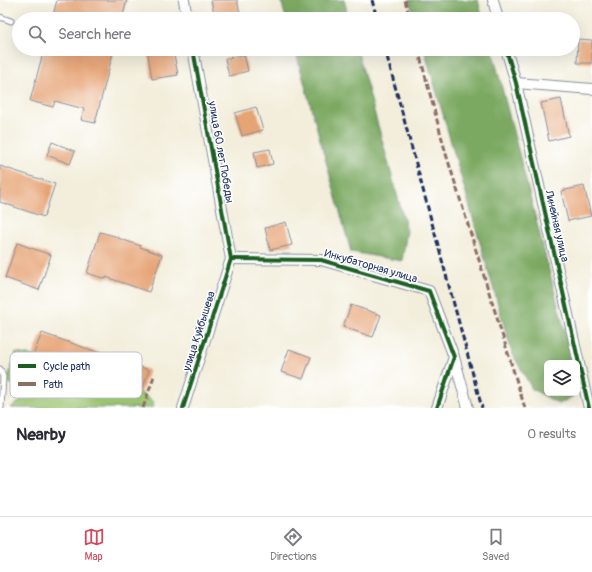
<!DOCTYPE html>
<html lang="en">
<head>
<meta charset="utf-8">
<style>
	:root { --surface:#fff; --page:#f2f2f3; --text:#2b2b33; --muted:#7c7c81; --line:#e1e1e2; --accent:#d1495b }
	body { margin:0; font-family:Pangolin,sans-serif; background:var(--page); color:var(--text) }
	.controls { position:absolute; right:12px; bottom:12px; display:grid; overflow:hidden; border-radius:6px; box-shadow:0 4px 16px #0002 }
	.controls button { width:36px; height:36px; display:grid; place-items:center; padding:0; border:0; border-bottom:1px solid var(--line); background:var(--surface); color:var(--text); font:20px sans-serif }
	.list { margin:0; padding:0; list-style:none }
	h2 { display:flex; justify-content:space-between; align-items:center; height:52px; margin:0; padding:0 16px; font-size:17px }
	h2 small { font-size:13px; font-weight:400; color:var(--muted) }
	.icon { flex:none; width:22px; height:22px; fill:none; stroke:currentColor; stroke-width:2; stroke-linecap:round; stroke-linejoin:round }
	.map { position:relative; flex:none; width:592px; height:408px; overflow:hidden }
	.search { position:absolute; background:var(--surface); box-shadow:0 4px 16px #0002; left:12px; right:12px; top:12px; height:44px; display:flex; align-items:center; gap:10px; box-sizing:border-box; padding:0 14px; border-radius:22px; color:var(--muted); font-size:15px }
	.sheet { height:108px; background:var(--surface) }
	nav { display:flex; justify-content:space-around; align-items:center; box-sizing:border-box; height:56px; border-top:1px solid var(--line); background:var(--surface); font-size:11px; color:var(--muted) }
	nav a { display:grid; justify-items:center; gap:2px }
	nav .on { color:var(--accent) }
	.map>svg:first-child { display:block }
	.green { fill:#9bc36f; stroke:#5b7966 }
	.forest { fill:#7ca962; stroke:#4c6c60 }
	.building { fill:#e6a373 }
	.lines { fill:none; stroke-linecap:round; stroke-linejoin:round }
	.lane-casing { stroke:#878e9c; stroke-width:7 }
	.street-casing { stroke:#878e9c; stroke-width:12 }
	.lane { stroke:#fff; stroke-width:5 }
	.street { stroke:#fff; stroke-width:10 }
	.rail { stroke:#1b2f5e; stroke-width:3; stroke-dasharray:6 3; stroke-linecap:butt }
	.quiet { stroke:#8d6e63; stroke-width:3; stroke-dasharray:6 3; stroke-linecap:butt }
	.cycleway-casing { stroke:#fff; stroke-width:6 }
	.cycleway { stroke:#1b5e20; stroke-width:4 }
	.labels { text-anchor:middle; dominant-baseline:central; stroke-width:3; stroke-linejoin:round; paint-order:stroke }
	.street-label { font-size:11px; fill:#1b2f5e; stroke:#fff }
	.key { fill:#fff; stroke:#bbc1cf; stroke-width:1 }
	.key-label { font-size:11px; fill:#1b2f5e }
</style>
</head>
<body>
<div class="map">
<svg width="592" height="408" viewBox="0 0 592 408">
	<rect width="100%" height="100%" fill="#fff"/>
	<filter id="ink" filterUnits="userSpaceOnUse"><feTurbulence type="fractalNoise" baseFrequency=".025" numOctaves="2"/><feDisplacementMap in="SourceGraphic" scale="8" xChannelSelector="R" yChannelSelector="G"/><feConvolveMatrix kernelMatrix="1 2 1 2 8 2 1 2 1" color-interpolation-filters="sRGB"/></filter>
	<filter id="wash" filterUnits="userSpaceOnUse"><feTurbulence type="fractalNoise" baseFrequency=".012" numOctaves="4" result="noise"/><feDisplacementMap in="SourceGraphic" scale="16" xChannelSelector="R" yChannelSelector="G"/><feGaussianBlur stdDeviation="0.9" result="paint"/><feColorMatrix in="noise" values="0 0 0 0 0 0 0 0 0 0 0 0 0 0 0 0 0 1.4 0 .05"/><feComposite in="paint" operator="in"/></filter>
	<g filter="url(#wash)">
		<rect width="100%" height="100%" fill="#f3eedb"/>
		<polygon class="green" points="16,353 33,356 141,393 153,402 152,408 10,408 21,401 24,392 7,381"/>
		<g class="forest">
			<polygon points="281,0 344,0 349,19 286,19"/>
			<polygon points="409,0 478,0 483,19 415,19"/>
			<polygon points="295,49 357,49 407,231 402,261 351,252"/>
			<polygon points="424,49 492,49 573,363 547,363 547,393 574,393 574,396 559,404 532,389 512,353"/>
		</g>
		<g id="blocks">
			<g class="building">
				<polygon points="57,0 127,0 122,19 52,19"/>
				<polygon points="211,0 237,0 240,13 215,18"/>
				<polygon points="578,39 592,40 592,63 577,63"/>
				<polygon points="44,49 114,49 95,123 81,120 84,109 55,101 53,107 30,101"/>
				<polygon points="147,49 173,49 178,75 152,79"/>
				<polygon points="244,54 248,71 229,76 225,59"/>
				<polygon points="561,99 569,136 549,141 541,103"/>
				<polygon points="256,107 263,130 242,136 235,113"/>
				<polygon points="52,142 75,151 70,164 47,155"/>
				<polygon points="270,149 273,164 257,168 254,152"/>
				<polygon points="0,166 55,184 44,217 0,202"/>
				<polygon points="584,186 591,216 568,221 561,191"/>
				<polygon points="286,222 292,245 270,250 265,228"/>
				<polygon points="100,232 118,237 118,238 141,246 140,247 162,255 149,292 106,277 106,279 87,273"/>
				<polygon points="17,243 51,255 39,290 5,278"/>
				<polygon points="351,305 381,315 373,337 343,327"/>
				<polygon points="42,333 149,370 141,393 33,356"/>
				<polygon points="289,349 311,357 303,379 281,372"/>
			</g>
		</g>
	</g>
	<g filter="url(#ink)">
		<use href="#blocks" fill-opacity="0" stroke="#878e9c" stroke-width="1"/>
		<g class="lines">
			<g class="lane-casing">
				<g id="lane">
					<polyline points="0,17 11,21"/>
					<polyline points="0,369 3,377 1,408"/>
				</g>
			</g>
			<g class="street-casing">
				<g id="street">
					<polyline points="184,0 187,19"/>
					<polyline points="493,0 498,19"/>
					<polyline points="506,49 516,83 589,408"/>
					<polyline points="516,83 592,89"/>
					<polyline points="231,259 321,260 429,291 454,357 437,408"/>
					<polyline points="454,357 468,408"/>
					<polyline points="183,408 231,259 193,49"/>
				</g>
			</g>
			<use href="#lane" class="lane"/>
			<use href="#street" class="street"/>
			<g class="rail">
				<polyline points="372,0 377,19"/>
				<polyline points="385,49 482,408"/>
			</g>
			<g class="quiet">
				<polyline points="405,0 410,19"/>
				<polyline points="418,49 446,154 525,408"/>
				<polyline points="143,408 154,376"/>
			</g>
			<g class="cycleway-casing">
				<g id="cycleway">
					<polyline points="506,49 516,83 589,408"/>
					<polyline points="231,259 321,260 429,291 454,357 437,408"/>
					<polyline points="183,408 231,259 193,49"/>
				</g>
			</g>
			<use href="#cycleway" class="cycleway"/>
		</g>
	</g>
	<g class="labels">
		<g class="street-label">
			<text transform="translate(221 152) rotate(80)">улица 60 лет Победы</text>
			<text transform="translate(557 226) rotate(77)">Линейная улица</text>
			<text transform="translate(371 266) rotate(16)">Инкубаторная улица</text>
			<text transform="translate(199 331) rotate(-72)">улица Куйбышева</text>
		</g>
	</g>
	<rect x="10" y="352" width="132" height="46" rx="6" class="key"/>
	<rect x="18" y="364" width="18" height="4" fill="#1b5e20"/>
	<rect x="18" y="382" width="18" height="4" fill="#8d6e63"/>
	<g class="key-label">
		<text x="43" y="370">Cycle path</text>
		<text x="43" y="388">Path</text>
	</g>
</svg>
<div class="controls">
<button><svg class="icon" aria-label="layers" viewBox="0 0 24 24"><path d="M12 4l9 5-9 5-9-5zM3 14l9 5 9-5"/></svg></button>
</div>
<div class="search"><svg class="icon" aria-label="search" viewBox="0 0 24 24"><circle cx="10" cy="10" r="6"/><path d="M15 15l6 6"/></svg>Search here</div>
</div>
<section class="sheet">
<h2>Nearby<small>0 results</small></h2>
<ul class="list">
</ul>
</section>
<nav>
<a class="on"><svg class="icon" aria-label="map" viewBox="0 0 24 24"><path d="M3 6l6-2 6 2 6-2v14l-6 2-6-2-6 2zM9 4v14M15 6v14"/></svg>Map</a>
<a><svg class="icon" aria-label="directions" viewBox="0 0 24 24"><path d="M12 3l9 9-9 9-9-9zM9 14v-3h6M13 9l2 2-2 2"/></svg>Directions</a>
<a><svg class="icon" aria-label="saved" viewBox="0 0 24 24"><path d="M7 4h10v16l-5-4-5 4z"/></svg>Saved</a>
</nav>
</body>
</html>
